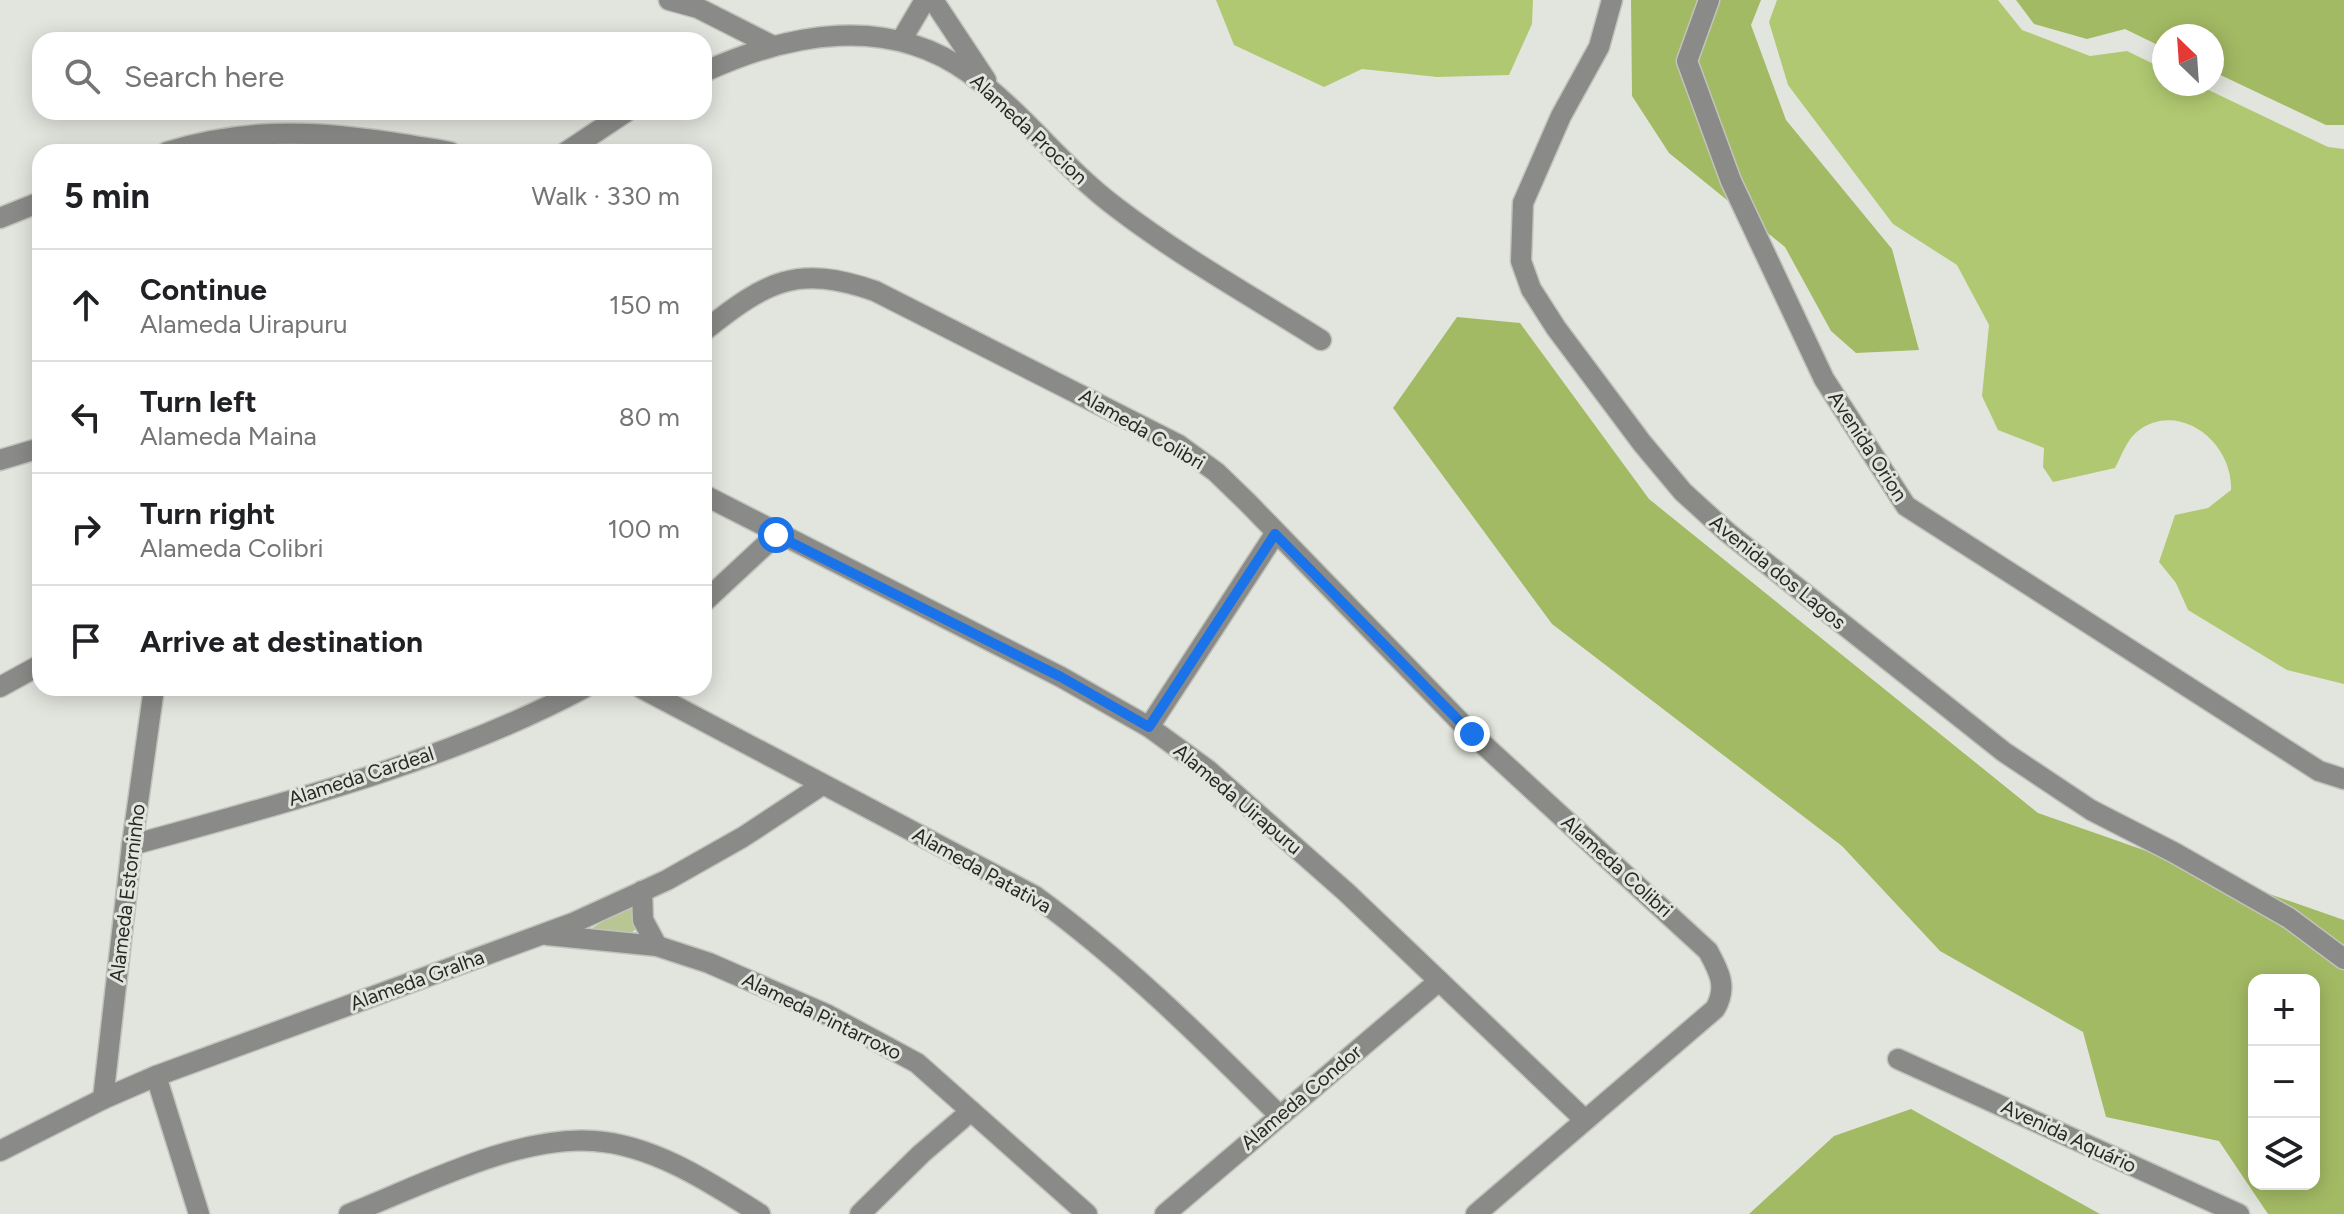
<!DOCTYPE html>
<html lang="en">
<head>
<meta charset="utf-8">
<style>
	:root { --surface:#fff; --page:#f2f2f2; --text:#202124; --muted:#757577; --line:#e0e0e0 }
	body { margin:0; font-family:Figtree,sans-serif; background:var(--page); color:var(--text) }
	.controls { position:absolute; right:24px; bottom:24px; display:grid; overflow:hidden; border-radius:16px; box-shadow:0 4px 20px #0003 }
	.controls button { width:72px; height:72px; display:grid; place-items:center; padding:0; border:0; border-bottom:2px solid var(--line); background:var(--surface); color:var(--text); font:40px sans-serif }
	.compass { position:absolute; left:2152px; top:24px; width:72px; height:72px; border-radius:50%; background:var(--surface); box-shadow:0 4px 20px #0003; rotate:335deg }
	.stop { position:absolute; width:24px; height:24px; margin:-18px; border:6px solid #1a73e8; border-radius:50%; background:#fff }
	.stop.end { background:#1a73e8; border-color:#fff; box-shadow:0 2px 8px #0008 }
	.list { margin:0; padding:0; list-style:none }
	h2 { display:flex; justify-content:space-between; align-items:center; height:104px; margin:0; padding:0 32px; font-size:34px }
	h2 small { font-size:26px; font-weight:400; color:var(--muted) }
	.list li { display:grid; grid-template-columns:52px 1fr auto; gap:24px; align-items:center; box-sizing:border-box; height:112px; padding:0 32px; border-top:2px solid var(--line) }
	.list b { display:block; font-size:30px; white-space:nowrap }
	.list p { margin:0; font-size:26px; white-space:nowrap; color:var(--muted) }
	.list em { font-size:26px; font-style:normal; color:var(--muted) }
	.icon { flex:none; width:44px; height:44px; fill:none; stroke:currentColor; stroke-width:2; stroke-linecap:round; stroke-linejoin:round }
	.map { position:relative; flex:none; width:2344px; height:1214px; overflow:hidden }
	.search { position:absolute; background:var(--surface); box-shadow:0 4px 20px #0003; left:32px; top:32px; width:680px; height:88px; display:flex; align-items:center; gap:20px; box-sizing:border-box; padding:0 28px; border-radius:24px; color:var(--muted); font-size:30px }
	.panel { position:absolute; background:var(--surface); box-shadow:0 4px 20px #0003; left:32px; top:144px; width:680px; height:552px; border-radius:24px }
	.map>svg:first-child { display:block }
	.green { fill:#b7c693 }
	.forest { fill:#a3ba64; fill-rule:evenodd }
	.water { fill:#b0c871 }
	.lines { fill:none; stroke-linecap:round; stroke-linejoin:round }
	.minor-casing { stroke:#c1c3bc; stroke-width:23 }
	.minor { stroke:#8a8b88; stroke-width:20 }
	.route { stroke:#1a73e8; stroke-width:10 }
	.labels { text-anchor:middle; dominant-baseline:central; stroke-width:6; stroke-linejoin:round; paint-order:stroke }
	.street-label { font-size:20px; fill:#282926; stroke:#e2e5dd }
</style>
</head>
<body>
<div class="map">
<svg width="2344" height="1214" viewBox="0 0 2344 1214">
	<rect width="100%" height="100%" fill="#e2e5dd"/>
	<polygon class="green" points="624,909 632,909 636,929 631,933 589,930"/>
	<g class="forest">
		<polygon points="1631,0 1761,0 1751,25 1786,120 1892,249 1919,350 1856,353 1831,331 1785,247 1669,153 1632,96"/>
		<polygon points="2016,0 2344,0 2344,125 2326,125 2212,71 2212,36 2164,36 2164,48 2125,29 2087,39 2034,24"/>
		<path d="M1457 317 1520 323 1649 499 2038 813 2344 920V1214H2268L2219 1141 2106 1117 2083 1032 1940 951 1842 846 1552 624 1393 408ZM2254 980H2314V1184H2254Z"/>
		<polygon points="1911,1109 2100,1214 1749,1214 1834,1136"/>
	</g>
	<g class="water">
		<polygon points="1216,0 1533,0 1532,24 1509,75 1437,77 1362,69 1324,87 1234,45"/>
		<path d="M1777 0H1998L2022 30 2090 56 2127 51 2164 69V84H2196L2328 147 2344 149V684L2287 670 2188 610 2176 583 2159 562 2175 515 2208 508 2231 490C2233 442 2179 400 2138 431 2127 439 2121 457 2115 468L2053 482 2043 467 2044 448 1998 430 1982 396 1989 325 1957 265 1893 224 1788 85 1769 22Z"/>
	</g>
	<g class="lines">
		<g class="minor-casing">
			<g id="minor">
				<polyline points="669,0 698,8 773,46"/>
				<polyline points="933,0 986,80"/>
				<polyline points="1612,0 1599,47 1561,116 1523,203 1521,261 1531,289 1556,328 1642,443 1683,492 1727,532 2004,752 2091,810 2175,853 2289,918 2344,959"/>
				<polyline points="1709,0 1687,61 1731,181 1824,379 1906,506 2319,771 2344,779"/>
				<polyline points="902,39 925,0"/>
				<path d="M704 72C789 33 888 14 969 73 1023 112 1063 168 1117 208 1181 257 1253 297 1321 340"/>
				<path d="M167 152C265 121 351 135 450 152"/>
				<polyline points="566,152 626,112"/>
				<polyline points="0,218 40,202"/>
				<path d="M704 331C767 281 796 264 875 291L1179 445 1216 472 1248 503 1472 734 1708 951C1719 971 1728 987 1715 1009L1476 1214"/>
				<polyline points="0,460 40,448"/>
				<polyline points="704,495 1061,677 1149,727 1208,770 1346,892 1585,1120"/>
				<polyline points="704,602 776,535"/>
				<polyline points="0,687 40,665"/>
				<path d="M641 688 1035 896C1124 961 1201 1037 1278 1114"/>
				<polyline points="1149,727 1275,534"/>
				<path d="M132 845C281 804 448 761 584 688"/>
				<polyline points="642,891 643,920 657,946"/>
				<polyline points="547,935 657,946 709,963 828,1015 917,1063 1087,1214"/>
				<polyline points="1898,1059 2239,1214"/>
				<polyline points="156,1076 199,1214"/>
				<polyline points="103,1099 132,845 154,688"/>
				<polyline points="0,1151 103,1099 156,1076 573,923 667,880 743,837 822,785"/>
				<path d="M349 1214C420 1186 517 1135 594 1141 654 1145 711 1183 760 1214"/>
				<polyline points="860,1214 921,1154 971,1111"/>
				<polyline points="1165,1214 1439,981"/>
			</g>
		</g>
		<use href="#minor" class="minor"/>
	</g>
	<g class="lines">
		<polyline class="route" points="776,535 1061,677 1149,727 1275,534 1472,734"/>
	</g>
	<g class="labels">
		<g class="street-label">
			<text transform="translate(1029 129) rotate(43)">Alameda Procion</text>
			<text transform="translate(1142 429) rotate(30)">Alameda Colibri</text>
			<text transform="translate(1868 446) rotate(57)">Avenida Orion</text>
			<text transform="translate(1778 572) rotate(39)">Avenida dos Lagos</text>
			<text transform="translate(361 776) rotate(-18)">Alameda Cardeal</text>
			<text transform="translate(1238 799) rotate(40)">Alameda Uirapuru</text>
			<text transform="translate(1617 866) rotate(42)">Alameda Colibri</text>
			<text transform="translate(982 870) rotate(29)">Alameda Patativa</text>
			<text transform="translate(127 893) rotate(-83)">Alameda Estorninho</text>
			<text transform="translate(417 980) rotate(-20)">Alameda Gralha</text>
			<text transform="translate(822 1016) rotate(26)">Alameda Pintarroxo</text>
			<text transform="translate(1301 1097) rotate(-40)">Alameda Condor</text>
			<text transform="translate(2069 1136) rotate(25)">Avenida Aquário</text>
		</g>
	</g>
</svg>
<div class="controls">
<button>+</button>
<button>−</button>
<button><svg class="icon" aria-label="layers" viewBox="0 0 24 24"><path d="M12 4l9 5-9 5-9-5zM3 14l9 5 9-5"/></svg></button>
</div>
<svg class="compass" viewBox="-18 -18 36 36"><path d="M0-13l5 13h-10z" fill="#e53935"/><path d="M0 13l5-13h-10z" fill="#757577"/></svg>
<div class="stop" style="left:776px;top:535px"></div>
<div class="stop end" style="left:1472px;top:734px"></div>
<div class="search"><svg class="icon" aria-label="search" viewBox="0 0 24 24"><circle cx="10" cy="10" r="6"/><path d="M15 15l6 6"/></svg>Search here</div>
<section class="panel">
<h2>5 min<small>Walk · 330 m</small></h2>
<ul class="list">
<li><svg class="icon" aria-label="ahead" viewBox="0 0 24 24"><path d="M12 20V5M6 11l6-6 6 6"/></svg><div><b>Continue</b><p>Alameda Uirapuru</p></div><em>150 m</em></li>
<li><svg class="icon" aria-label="left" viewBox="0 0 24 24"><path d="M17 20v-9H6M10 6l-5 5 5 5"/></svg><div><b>Turn left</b><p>Alameda Maina</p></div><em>80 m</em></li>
<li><svg class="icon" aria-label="right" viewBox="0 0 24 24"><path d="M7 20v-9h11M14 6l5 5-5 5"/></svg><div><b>Turn right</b><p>Alameda Colibri</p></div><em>100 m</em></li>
<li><svg class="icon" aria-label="arrive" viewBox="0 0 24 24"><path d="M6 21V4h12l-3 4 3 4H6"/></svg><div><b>Arrive at destination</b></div></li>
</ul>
</section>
</div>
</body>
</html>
